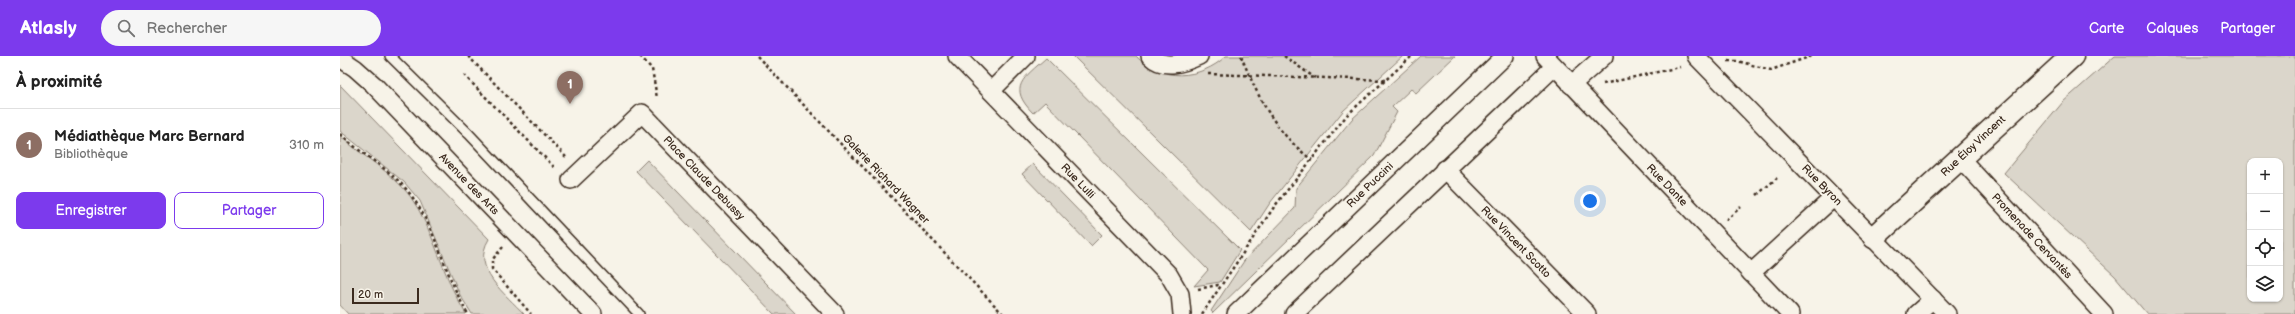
<!DOCTYPE html>
<html lang="fr">
<head>
<meta charset="utf-8">
<style>
	:root { --surface:#fff; --page:#f6f6f6; --text:#222; --muted:#767676; --line:#e0e0e0; --accent:#7c3aed }
	body { margin:0; font-family:"Balsamiq Sans",sans-serif; background:var(--page); color:var(--text) }
	.controls { position:absolute; right:12px; bottom:12px; display:grid; overflow:hidden; border-radius:8px; box-shadow:0 1px 3px #0004 }
	.controls button { width:36px; height:36px; display:grid; place-items:center; padding:0; border:0; border-bottom:1px solid var(--line); background:var(--surface); color:var(--text); font:20px sans-serif }
	.scale { position:absolute; left:12px; bottom:10px; width:67px; box-sizing:border-box; padding-left:4px; border:2px solid #3b2a1e; border-top:0; font-size:11px; line-height:14px; white-space:nowrap; color:#3b2a1e; -webkit-text-stroke:3px #f7f3e8; paint-order:stroke }
	.you { position:absolute; left:1250px; top:145px; width:14px; height:14px; margin:-10px; border:3px solid #fff; border-radius:50%; background:#1a73e8; box-shadow:0 0 0 6px #1a73e833 }
	.badge { display:grid; place-items:center; width:26px; height:26px; border-radius:50%; background:var(--accent); color:#fff; font-size:13px; font-weight:700 }
	.pin { position:absolute; translate:-50% -33px; filter:drop-shadow(0 1px 2px #0008) }
	.pin::after { content:''; position:absolute; top:21px; width:14px; height:12px; background:inherit; clip-path:polygon(0 0,100% 0,50% 100%) }
	.list { margin:0; padding:0; list-style:none }
	h2 { display:flex; justify-content:space-between; align-items:center; height:52px; margin:0; padding:0 16px; font-size:17px }
	h2 small { font-size:13px; font-weight:400; color:var(--muted) }
	.list li { display:grid; grid-template-columns:26px 1fr auto; gap:12px; align-items:center; box-sizing:border-box; height:72px; padding:0 16px; border-top:1px solid var(--line) }
	.list b { display:block; font-size:15px; white-space:nowrap }
	.list p { margin:0; font-size:13px; white-space:nowrap; color:var(--muted) }
	.list em { font-size:13px; font-style:normal; color:var(--muted) }
	.actions { display:flex; gap:8px; padding:12px 16px }
	.actions a { flex:1; padding:9px 0; border:1px solid var(--accent); border-radius:8px; text-align:center; font-size:14px; color:var(--accent) }
	.actions .main { background:var(--accent); color:#fff }
	.icon { flex:none; width:22px; height:22px; fill:none; stroke:currentColor; stroke-width:2; stroke-linecap:round; stroke-linejoin:round }
	.map { position:relative; flex:none; width:1955px; height:258px; overflow:hidden }
	header { display:flex; align-items:center; gap:24px; box-sizing:border-box; height:56px; padding:0 20px; background:var(--accent); color:#fff }
	header strong { font-size:19px }
	nav { display:flex; gap:22px; margin-inline-start:auto; font-size:14px }
	.search { width:280px; height:36px; background:var(--page); display:flex; align-items:center; gap:10px; box-sizing:border-box; padding:0 14px; border-radius:22px; color:var(--muted); font-size:15px }
	main { display:flex }
	aside { flex:1; background:var(--surface) }
	.map>svg:first-child { display:block }
	.green { fill:#dbd6cb; stroke:#8b8074; fill-rule:evenodd }
	.lines { fill:none; stroke-linecap:round; stroke-linejoin:round }
	.lane-casing { stroke:#3b2a1e; stroke-width:12 }
	.street-casing { stroke:#3b2a1e; stroke-width:20 }
	.secondary-casing { stroke:#3b2a1e; stroke-width:25 }
	.path { stroke:#3b2a1e; stroke-width:2.5; stroke-dasharray:3 3; stroke-linecap:butt }
	.lane { stroke:#f7f3e8; stroke-width:9 }
	.street { stroke:#f7f3e8; stroke-width:17 }
	.secondary { stroke:#f7f3e8; stroke-width:22 }
	.labels { text-anchor:middle; dominant-baseline:central; stroke-width:4; stroke-linejoin:round; paint-order:stroke }
	.street-label { font-size:11px; fill:#3b2a1e; stroke:#f7f3e8 }
</style>
</head>
<body>
<header>
<strong>Atlasly</strong>
<div class="search"><svg class="icon" aria-label="search" viewBox="0 0 24 24"><circle cx="10" cy="10" r="6"/><path d="M15 15l6 6"/></svg>Rechercher</div>
<nav><a>Carte</a><a>Calques</a><a>Partager</a></nav>
</header>
<main>
<aside>
<h2>À proximité<small></small></h2>
<ul class="list">
<li><span class="badge" style="background:#8d6e63">1</span><div><b>Médiathèque Marc Bernard</b><p>Bibliothèque</p></div><em>310 m</em></li>
</ul>
<div class="actions"><a class="main">Enregistrer</a><a>Partager</a></div>
</aside>
<div class="map">
<svg width="1955" height="258" viewBox="0 0 1955 258">
	<rect width="100%" height="100%" fill="#f7f3e8"/>
	<filter id="ink" filterUnits="userSpaceOnUse"><feTurbulence type="fractalNoise" baseFrequency=".025" numOctaves="2"/><feDisplacementMap in="SourceGraphic" scale="8" xChannelSelector="R" yChannelSelector="G"/><feConvolveMatrix kernelMatrix="1 2 1 2 8 2 1 2 1" color-interpolation-filters="sRGB"/></filter>
	<g filter="url(#ink)">
		<g class="green">
			<path d="M733 0H796C820 26 861 24 886 0H1063L1003 55 930 147 911 176Z"/>
			<polygon points="1081,0 1115,0 1076,37 1071,33 1052,51 1057,56 1034,100 873,257 871,255 904,205 955,152 956,132 1012,63"/>
			<path d="M1775 0H1955V258H1807L1775 220 1664 117 1723 46ZM1910 105H1940V243H1910Z"/>
			<path d="M706 2 900 194 880 226 854 230 868 214 705 46 693 57C667 31 684 22 706 2Z"/>
			<path d="M0 29 149 183C130 213 166 238 184 258H132L120 239 80 145 64 126 0 75Z"/>
			<path d="M0 80C22 100 52 116 70 140 95 175 102 221 126 258H8L0 249Z"/>
			<polygon points="307,104 456,258 434,258 296,115"/>
			<polygon points="693,108 762,179 751,190 682,118"/>
		</g>
		<g class="lines">
			<g class="lane-casing">
				<polyline id="lane" points="50,0 129,78 299,258"/>
			</g>
			<g class="street-casing">
				<g id="street">
					<polyline points="617,0 829,219 840,238 842,258"/>
					<path d="M810 0C824 14 844 7 859 0"/>
					<polyline points="1205,0 1450,258"/>
					<polyline points="1356,0 1607,258"/>
					<polyline points="0,2 15,12 33,28 253,258"/>
					<polyline points="1231,29 1264,0"/>
					<polyline points="651,35 686,0"/>
					<polyline points="1620,102 1764,258"/>
					<polyline points="1105,113 1247,258"/>
					<polyline points="231,124 302,57 495,258"/>
					<polyline points="1411,217 1494,141"/>
					<polyline points="896,258 1165,0"/>
					<polyline points="954,258 1214,11"/>
					<polyline points="1576,258 1593,243"/>
				</g>
			</g>
			<g class="secondary-casing">
				<polyline id="secondary" points="1534,181 1732,0"/>
			</g>
			<g class="path">
				<polyline points="128,0 226,101"/>
				<polyline points="300,0 312,13 317,42"/>
				<polyline points="417,0 663,258"/>
				<path d="M901 0C919 43 934 75 972 104"/>
				<polyline points="944,0 975,22"/>
				<polyline points="1388,5 1397,5 1431,14 1472,0"/>
				<polyline points="868,18 1046,24"/>
				<polyline points="124,19 216,113"/>
				<polyline points="1263,28 1340,11"/>
				<path d="M0 78C24 101 57 116 75 145 98 179 106 222 128 258"/>
				<polyline points="1417,139 1437,122"/>
				<polyline points="1386,164 1401,151"/>
				<polyline points="163,191 152,204 152,213 191,258"/>
				<polyline points="858,233 878,229 881,230"/>
				<polyline points="862,258 934,151 1007,59 1072,0"/>
			</g>
			<use href="#lane" class="lane"/>
			<use href="#street" class="street"/>
			<use href="#secondary" class="secondary"/>
		</g>
	</g>
	<g class="labels">
		<g class="street-label">
			<text transform="translate(1633 90) rotate(-43)">Rue Éloy Vincent</text>
			<text transform="translate(364 122) rotate(46)">Place Claude Debussy</text>
			<text transform="translate(546 123) rotate(46)">Galerie Richard Wagner</text>
			<text transform="translate(738 125) rotate(46)">Rue Lulli</text>
			<text transform="translate(129 128) rotate(46)">Avenue des Arts</text>
			<text transform="translate(1030 129) rotate(-44)">Rue Puccini</text>
			<text transform="translate(1327 129) rotate(46)">Rue Dante</text>
			<text transform="translate(1482 129) rotate(46)">Rue Byron</text>
			<text transform="translate(1692 180) rotate(47)">Promenade Cervantès</text>
			<text transform="translate(1176 186) rotate(46)">Rue Vincent Scotto</text>
		</g>
	</g>
</svg>
<div class="controls">
<button>+</button>
<button>−</button>
<button><svg class="icon" aria-label="locate" viewBox="0 0 24 24"><circle cx="12" cy="12" r="6"/><path d="M12 2v4M12 18v4M2 12h4M18 12h4"/></svg></button>
<button><svg class="icon" aria-label="layers" viewBox="0 0 24 24"><path d="M12 4l9 5-9 5-9-5zM3 14l9 5 9-5"/></svg></button>
</div>
<div class="scale">20 m</div>
<div class="you"></div>
<div class="pin badge" style="left:230px;top:48px;background:#8d6e63">1</div>
</div>
</main>
</body>
</html>
